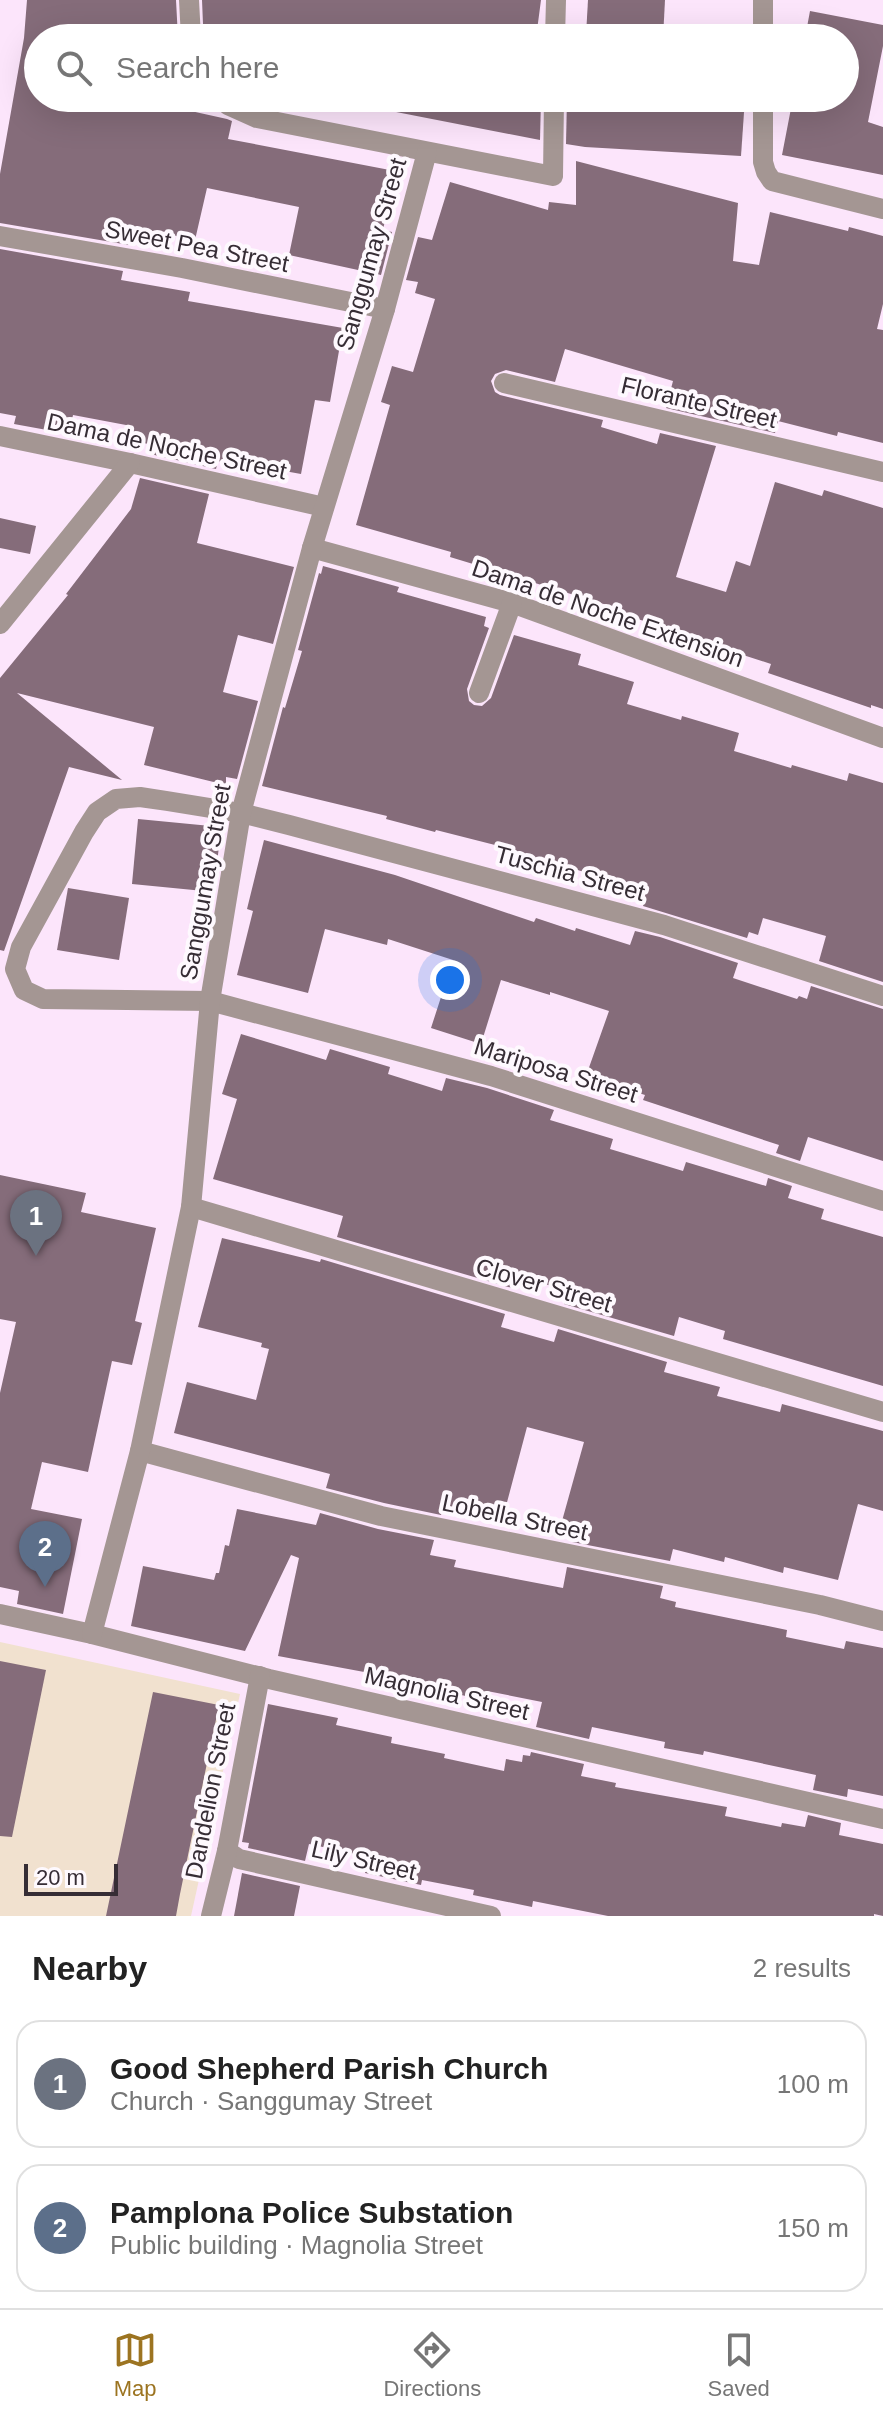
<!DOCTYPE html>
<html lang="en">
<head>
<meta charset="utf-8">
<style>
	:root { --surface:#fff; --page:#f6f6f6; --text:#222; --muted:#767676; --line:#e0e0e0; --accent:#9c7421 }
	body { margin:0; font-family:Helvetica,sans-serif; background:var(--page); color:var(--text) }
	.scale { position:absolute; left:24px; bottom:20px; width:94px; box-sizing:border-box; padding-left:8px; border:4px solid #362d35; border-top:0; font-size:22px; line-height:28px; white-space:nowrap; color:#362d35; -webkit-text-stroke:6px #fef9fe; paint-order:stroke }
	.you { position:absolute; left:450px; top:980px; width:28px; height:28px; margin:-20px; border:6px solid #fff; border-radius:50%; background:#1a73e8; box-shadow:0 0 0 12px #1a73e833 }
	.badge { display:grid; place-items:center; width:52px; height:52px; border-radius:50%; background:var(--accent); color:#fff; font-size:26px; font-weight:700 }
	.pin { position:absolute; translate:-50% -66px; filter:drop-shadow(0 2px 4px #0008) }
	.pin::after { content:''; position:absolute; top:42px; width:28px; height:24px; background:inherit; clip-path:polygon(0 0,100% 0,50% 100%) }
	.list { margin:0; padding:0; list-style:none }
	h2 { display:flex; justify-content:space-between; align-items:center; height:104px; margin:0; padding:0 32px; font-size:34px }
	h2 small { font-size:26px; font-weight:400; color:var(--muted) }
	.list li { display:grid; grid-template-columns:52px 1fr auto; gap:24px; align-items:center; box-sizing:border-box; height:128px; margin:0 16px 16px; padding:0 16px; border:2px solid var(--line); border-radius:24px }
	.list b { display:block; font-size:30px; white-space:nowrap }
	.list p { margin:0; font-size:26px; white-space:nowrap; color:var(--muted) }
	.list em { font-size:26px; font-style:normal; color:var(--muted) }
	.icon { flex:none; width:44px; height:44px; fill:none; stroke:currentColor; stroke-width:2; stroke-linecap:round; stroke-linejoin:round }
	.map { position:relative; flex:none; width:883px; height:1916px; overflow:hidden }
	.search { position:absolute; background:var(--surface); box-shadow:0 8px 32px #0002; left:24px; right:24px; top:24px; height:88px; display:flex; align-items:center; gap:20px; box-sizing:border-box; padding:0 28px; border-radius:44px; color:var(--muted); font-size:30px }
	.sheet { height:392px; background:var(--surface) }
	nav { display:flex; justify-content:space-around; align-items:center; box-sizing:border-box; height:112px; border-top:2px solid var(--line); background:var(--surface); font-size:22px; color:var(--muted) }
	nav a { display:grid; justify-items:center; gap:4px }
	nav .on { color:var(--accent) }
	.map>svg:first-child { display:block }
	.education { fill:#f1e1cf }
	.building { fill:#856c7a }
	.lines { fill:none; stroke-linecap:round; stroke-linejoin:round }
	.minor { stroke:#a49693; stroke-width:20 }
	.labels { text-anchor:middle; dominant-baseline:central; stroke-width:8; stroke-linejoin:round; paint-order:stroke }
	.street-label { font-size:24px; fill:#362d35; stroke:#fef9fe }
</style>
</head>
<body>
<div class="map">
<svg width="883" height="1916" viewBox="0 0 883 1916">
	<rect width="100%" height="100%" fill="#fce5fb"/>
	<polygon class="education" points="0,1642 240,1694 191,1916 0,1916"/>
	<g class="building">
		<polygon points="27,0 176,0 178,38 38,38 38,98 73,98 102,103 103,98 132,98 227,119 232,121 228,139 395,171 383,230 392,232 381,275 289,255 299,207 207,188 195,240 133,227 129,245 0,223 0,174 24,38"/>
		<polygon points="202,0 541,0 536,38 383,38 351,32 350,35 292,24 289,38 241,38 243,30 203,24"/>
		<polygon points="588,0 665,0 663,38 586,35"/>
		<polygon points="810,11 883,25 883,46 868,122 883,127 883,175 782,155 793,98 845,98 845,38 805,38"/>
		<polygon points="392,98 541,98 540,140 391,111"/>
		<polygon points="567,98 745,98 741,156 585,147 566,144"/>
		<polygon points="576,161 738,203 733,261 759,265 770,212 848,231 849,227 883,236 883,304 877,329 883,330 883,443 838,432 837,436 778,421 775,433 666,408 673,381 565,349 555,382 506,370 495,374 491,381 495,392 500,395 603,420 601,427 657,444 660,433 716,446 676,577 726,592 736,561 750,566 775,482 822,496 824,490 883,508 883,709 871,705 871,708 768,673 771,664 709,644 710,642 625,615 625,613 620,611 620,609 450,557 451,552 356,525 390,405 381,402 392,366 413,372 435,299 415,293 418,282 406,280 418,237 432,240 450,182 548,210 549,202 576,205"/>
		<polygon points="0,249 123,271 121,280 190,292 188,301 343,328 330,402 315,400 301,474 234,462 234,464 218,461 216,469 146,453 149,444 124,440 126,425 73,415 69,434 14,424 16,416 0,413"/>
		<polygon points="140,478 209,494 197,543 294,567 273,644 238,635 223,692 258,701 237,779 226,777 226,785 144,765 154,727 17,693 122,780 69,767 4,951 0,950 0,678 68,595 66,594 131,509"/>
		<polygon points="0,518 36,526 30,554 0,548"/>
		<polygon points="323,566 399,587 397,592 486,617 484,626 489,628 467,689 469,701 474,705 482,706 491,698 514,635 581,654 578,665 634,682 627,704 681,720 682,716 739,733 734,751 791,768 792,765 847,781 849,773 883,783 883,982 819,961 826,936 763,918 758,935 749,932 747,938 643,906 645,900 606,888 608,879 547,861 546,864 494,848 495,845 436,830 435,832 386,819 387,816 262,786 283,707 285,708 302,651 298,650 319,573 321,574"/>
		<polygon points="138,819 221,827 214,892 132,884"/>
		<polygon points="264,840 395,875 534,922 536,918 575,931 576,928 630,945 635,931 660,937 738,963 733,978 797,999 799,996 807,999 811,986 883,1009 883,1161 808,1137 800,1161 776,1153 779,1145 643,1100 645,1095 586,1076 609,1011 550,992 550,995 501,980 481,1044 431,1028 453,960 388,939 387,945 325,929 308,993 237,975 253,911 247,909"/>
		<polygon points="68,888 129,898 119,960 57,950"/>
		<polygon points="241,1034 326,1060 330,1049 390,1067 388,1074 442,1091 446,1078 487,1088 554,1110 550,1120 613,1139 610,1149 683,1171 686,1162 766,1186 768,1178 792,1186 788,1198 824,1209 821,1219 883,1237 883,1386 723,1339 725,1331 679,1317 674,1336 564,1304 568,1291 515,1275 512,1288 337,1237 343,1216 213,1179 237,1099 222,1094"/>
		<polygon points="0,1175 86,1193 81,1212 156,1228 135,1321 142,1323 132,1365 112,1361 88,1472 42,1462 31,1509 82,1519 63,1614 17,1604 19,1591 0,1587 0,1393 16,1322 0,1319"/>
		<polygon points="222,1238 320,1262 321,1259 505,1314 501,1327 554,1342 558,1329 667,1362 664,1372 720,1387 717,1396 780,1412 782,1404 883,1431 883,1511 858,1504 838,1580 784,1567 783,1573 725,1557 724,1562 673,1549 670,1561 572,1542 576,1525 562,1521 584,1442 527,1427 502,1521 444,1505 441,1515 384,1503 326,1488 330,1474 174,1433 187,1382 256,1400 269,1349 261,1347 262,1343 198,1327"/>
		<polygon points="237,1509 316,1525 320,1513 378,1529 434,1540 430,1555 456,1560 454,1567 563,1588 567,1567 663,1586 660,1598 676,1602 675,1607 787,1630 786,1637 844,1649 846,1641 883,1648 883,1796 848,1789 847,1797 813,1790 816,1775 704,1751 703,1755 664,1748 665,1742 592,1727 589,1739 536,1727 542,1702 487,1691 485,1700 375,1677 375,1674 278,1656 299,1558 291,1555 245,1651 131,1626 143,1566 214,1580 216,1573 219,1573 225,1545 229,1546"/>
		<polygon points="0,1661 46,1670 12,1837 0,1836"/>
		<polygon points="153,1692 219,1705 180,1894 176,1916 106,1916"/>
		<polygon points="268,1704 338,1718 336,1725 392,1737 391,1743 445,1754 444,1758 504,1771 506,1759 522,1762 523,1755 530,1756 531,1752 584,1764 581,1776 616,1783 615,1787 727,1807 725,1816 781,1827 782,1823 805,1827 808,1815 841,1823 839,1835 883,1844 883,1916 874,1914 874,1916 608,1916 533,1901 532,1907 473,1895 474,1890 422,1880 421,1885 365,1873 369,1857 309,1844 305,1861 248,1848 249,1843 242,1842"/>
		<polygon points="242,1873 300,1886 294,1916 234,1916"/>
	</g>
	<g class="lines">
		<g class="minor">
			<polyline points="189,0 191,38"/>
			<polyline points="555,38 556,0"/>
			<polyline points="763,38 763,0"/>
			<polyline points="222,98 228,105 257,118 553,176 554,98"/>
			<polyline points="763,98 763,162 766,172 772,181 883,209"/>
			<polyline points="0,236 182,268 385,309"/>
			<polyline points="504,383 883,472"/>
			<polyline points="0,436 130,463 324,507"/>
			<polyline points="312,548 512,603 883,738"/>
			<polyline points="0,624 130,463"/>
			<polyline points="479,693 512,603"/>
			<polyline points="883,996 664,925 289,825 241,813 167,801 140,797 116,799 97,812 84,832 21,947 15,969 24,990 43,999 210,1001 491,1076 883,1201"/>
			<polyline points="191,1207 883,1412"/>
			<polyline points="140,1451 381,1516 820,1605 883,1621"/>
			<polyline points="0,1614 92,1634 269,1679 883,1819"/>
			<polyline points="92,1634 140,1451 191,1207 210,1001 241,813 312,548 385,309 427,152"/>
			<polyline points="227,1851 239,1859 491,1916"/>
			<polyline points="211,1916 227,1851 260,1676"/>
		</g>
	</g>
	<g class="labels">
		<g class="street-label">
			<text transform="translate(197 246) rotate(11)">Sweet Pea Street</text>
			<text transform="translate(371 254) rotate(-74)">Sanggumay Street</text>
			<text transform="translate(699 402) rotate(13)">Florante Street</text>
			<text transform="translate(167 446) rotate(12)">Dama de Noche Street</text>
			<text transform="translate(608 613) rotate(19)">Dama de Noche Extension</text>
			<text transform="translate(570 873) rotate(15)">Tuschia Street</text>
			<text transform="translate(205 882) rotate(-80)">Sanggumay Street</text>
			<text transform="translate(556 1070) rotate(17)">Mariposa Street</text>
			<text transform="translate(544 1285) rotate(16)">Clover Street</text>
			<text transform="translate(515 1517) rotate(12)">Lobella Street</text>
			<text transform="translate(447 1693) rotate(13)">Magnolia Street</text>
			<text transform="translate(210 1791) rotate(-79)">Dandelion Street</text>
			<text transform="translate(364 1860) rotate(13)">Lily Street</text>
		</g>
	</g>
</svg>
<div class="scale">20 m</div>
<div class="you"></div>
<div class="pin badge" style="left:36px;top:1256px;background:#6b7280">1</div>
<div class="pin badge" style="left:45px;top:1587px;background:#5c6f8a">2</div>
<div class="search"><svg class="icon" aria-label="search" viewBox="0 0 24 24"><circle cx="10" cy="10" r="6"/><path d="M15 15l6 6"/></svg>Search here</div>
</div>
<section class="sheet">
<h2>Nearby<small>2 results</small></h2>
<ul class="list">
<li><span class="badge" style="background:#6b7280">1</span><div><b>Good Shepherd Parish Church</b><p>Church · Sanggumay Street</p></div><em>100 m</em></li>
<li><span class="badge" style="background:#5c6f8a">2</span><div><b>Pamplona Police Substation</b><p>Public building · Magnolia Street</p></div><em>150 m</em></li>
</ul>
</section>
<nav>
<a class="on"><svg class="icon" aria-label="map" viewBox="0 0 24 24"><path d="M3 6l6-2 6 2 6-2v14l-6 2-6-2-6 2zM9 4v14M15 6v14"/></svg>Map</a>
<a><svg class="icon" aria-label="directions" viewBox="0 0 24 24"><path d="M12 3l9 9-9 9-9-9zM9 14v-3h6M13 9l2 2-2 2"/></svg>Directions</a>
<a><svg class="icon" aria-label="saved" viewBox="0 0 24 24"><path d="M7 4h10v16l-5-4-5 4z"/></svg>Saved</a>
</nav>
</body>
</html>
